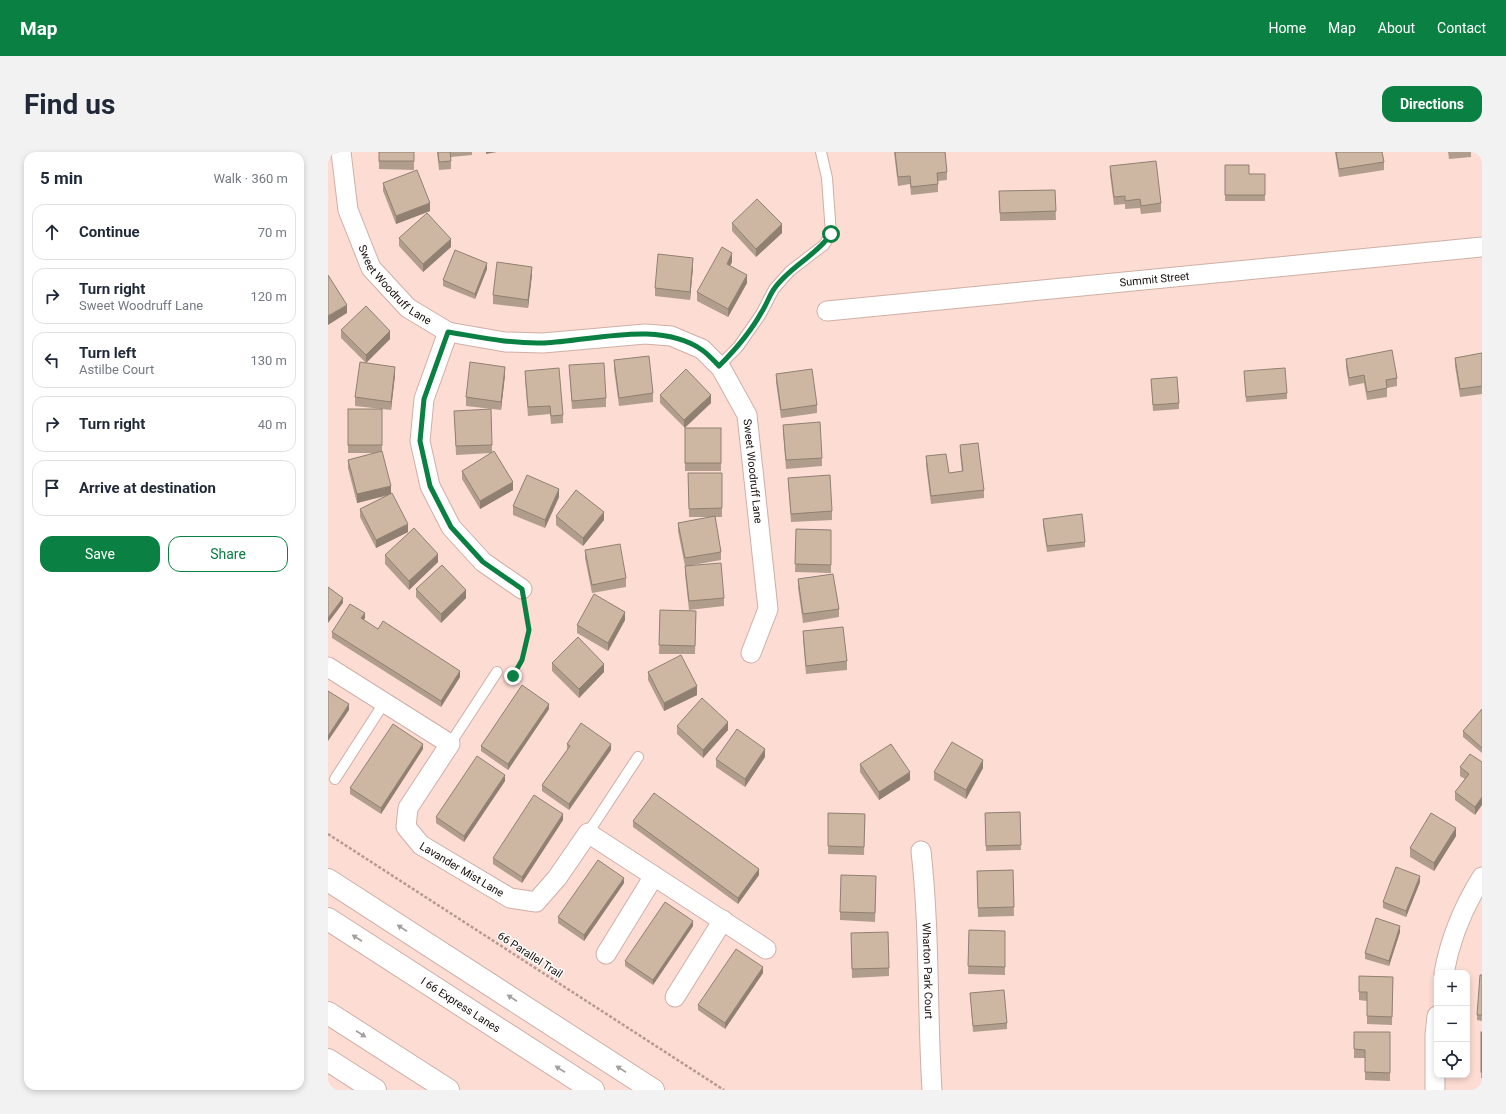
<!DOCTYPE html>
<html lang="en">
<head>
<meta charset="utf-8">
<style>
	:root { --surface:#fff; --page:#f2f2f3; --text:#1f2937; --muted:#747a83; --line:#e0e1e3; --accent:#0b8043 }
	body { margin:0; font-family:Roboto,sans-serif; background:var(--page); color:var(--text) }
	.controls { position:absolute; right:12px; bottom:12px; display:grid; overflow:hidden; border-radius:8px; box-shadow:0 2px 6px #0003 }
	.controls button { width:36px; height:36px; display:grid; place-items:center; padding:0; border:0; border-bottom:1px solid var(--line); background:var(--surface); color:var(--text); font:20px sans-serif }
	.stop { position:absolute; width:12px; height:12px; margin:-9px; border:3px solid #0b8043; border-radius:50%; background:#fff }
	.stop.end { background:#0b8043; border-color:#fff; box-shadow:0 1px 4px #0008 }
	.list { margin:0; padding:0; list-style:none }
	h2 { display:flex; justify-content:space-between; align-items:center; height:52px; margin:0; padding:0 16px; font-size:17px }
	h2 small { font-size:13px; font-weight:400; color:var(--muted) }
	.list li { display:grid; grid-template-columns:26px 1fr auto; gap:12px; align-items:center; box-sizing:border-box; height:56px; margin:0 8px 8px; padding:0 8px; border:1px solid var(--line); border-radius:12px }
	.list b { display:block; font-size:15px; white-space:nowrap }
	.list p { margin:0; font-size:13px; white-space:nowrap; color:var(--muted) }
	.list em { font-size:13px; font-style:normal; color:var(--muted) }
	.actions { display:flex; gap:8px; padding:12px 16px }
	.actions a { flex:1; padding:9px 0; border:1px solid var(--accent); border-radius:12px; text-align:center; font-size:14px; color:var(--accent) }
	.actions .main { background:var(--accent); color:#fff }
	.icon { flex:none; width:22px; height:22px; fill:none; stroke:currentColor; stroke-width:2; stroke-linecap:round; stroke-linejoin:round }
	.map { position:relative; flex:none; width:1154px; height:938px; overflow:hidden; border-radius:12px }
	header { display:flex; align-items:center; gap:24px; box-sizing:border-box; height:56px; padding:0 20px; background:var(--accent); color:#fff }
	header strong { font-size:19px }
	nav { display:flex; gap:22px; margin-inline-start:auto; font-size:14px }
	.intro { display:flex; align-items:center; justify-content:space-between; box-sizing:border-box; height:96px; padding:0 24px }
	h1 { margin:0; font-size:28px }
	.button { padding:10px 18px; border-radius:12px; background:var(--accent); color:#fff; font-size:14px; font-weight:700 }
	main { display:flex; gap:24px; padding:0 24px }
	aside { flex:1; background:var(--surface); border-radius:12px; box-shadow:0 2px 6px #0003 }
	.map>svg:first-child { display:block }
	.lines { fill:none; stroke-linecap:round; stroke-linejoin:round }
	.lane-casing { stroke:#ceafa6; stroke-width:12 }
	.street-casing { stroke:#ceafa6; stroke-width:21 }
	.highway-casing { stroke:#ceafa6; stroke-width:24 }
	.path { stroke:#b39a93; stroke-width:2.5; stroke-dasharray:3 2; stroke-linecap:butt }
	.lane { stroke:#fff; stroke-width:10 }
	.street { stroke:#fff; stroke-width:19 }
	.highway { stroke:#fff; stroke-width:22 }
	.wall { fill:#b09d8b }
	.shaded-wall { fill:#908071 }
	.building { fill:#cdb7a2; stroke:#908071 }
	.oneway { fill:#a39f9d }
	.route { stroke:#0b8043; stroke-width:5 }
	.labels { text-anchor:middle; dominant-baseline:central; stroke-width:3; stroke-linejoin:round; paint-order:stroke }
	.street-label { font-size:11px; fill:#180e0b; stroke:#fff }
</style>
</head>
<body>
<header>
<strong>Map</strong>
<nav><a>Home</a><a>Map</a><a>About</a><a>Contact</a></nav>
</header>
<div class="intro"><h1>Find us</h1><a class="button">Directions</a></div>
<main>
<aside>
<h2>5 min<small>Walk · 360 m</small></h2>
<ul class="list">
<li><svg class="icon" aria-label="ahead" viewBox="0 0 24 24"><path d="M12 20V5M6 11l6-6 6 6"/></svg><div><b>Continue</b></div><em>70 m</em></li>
<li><svg class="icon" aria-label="right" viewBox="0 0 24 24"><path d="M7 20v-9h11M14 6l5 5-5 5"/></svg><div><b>Turn right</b><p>Sweet Woodruff Lane</p></div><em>120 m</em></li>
<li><svg class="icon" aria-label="left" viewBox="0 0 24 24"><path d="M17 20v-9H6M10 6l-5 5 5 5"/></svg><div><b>Turn left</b><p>Astilbe Court</p></div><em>130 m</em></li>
<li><svg class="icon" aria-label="right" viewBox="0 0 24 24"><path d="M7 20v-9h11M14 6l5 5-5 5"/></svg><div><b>Turn right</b></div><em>40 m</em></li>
<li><svg class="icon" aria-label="arrive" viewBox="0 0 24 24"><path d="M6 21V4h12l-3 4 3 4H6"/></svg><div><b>Arrive at destination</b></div></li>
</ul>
<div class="actions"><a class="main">Save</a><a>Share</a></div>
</aside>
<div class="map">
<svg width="1154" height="938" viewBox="0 0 1154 938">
	<rect width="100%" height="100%" fill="#fddcd3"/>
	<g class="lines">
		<g class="lane-casing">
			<g id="lane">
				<polyline points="391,214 410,195 433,162 446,137 462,119 496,93 503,82 499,26 493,0"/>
				<polyline points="122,592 169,520"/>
				<polyline points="7,627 56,551"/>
				<polyline points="260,681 310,605"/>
			</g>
		</g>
		<g class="street-casing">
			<g id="street">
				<path id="s1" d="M13 0 20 58 43 116 80 156 120 180 177 190 215 191 317 182 343 184 374 197 393 216 419 263 440 457 423 501"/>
				<path id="s2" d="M499 159 1154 95"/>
				<polyline points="120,180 96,247 92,289 102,334 123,375 155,410 194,437"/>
				<path id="s3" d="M0 515 122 592 80 656 78 675 93 693 182 746 208 750 229 726 260 681 438 797"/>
				<path id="s4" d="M593 699C602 778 599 859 604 938"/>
				<polyline points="278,802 326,724"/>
				<path d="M1116 821C1122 787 1136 754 1154 725"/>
				<polyline points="347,845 395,768"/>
				<polyline points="1107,938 1107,883 1109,864"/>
			</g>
		</g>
		<g class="highway-casing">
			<g id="highway">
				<polyline points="0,728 325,938"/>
				<path id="s5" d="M0 767 265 938"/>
				<polyline points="0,861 120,938"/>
				<polyline points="0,908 47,938"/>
			</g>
		</g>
		<g class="path">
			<path d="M181 523 185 524C201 498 202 484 197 453"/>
			<polyline points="0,682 396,938"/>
		</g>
		<use href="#lane" class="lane"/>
		<use href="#street" class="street"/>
		<use href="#highway" class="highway"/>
	</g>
	<g class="wall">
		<polygon points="51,0 86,0 86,18 51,17"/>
		<polygon points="109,0 144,0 144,3 123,5 123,17 111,18"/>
		<polygon points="566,0 617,0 619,20 619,28 610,29 610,40 583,43 582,32 570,34"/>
		<polygon points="1007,0 1054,0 1056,10 1056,18 1011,25"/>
		<polygon points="1120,0 1143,0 1143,5 1121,7"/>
		<polygon points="897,13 921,22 937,22 937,49 897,49"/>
		<polygon points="782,14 833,51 833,60 813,62 812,56 797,57 797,52 786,53 782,22"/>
		<polygon points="55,31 102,59 68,72 55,39"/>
		<polygon points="727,38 728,68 672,69 671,39"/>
		<polygon points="404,71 454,81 428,105 404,79"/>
		<polygon points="71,86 123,95 95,120 71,94"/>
		<polygon points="404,110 402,114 419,131 400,165 369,149 369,140"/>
		<polygon points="365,115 362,148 327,144 327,136"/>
		<polygon points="159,117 147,147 115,134 115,128"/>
		<polygon points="204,123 200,156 165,152 165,143"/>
		<polygon points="13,178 62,187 38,211 67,223 63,258 27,254 27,245 38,211 13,186"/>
		<polygon points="1154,201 1154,242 1132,245 1127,214 1127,206"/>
		<polygon points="1018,207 1069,226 1069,234 1059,236 1059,245 1039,248 1036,231 1021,234 1018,215"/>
		<polygon points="286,208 325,241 325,250 291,254 286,217"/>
		<polygon points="241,213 278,246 278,255 244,257"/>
		<polygon points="197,219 235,263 235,271 223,272 222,262 200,264 197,227"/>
		<polygon points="916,219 959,241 959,247 918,250"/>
		<polygon points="448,222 489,253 489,261 453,266 448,230"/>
		<polygon points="177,223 173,258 138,254 138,245"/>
		<polygon points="823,227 851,251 851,257 825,259"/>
		<polygon points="332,243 383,251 357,276 393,276 393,319 357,319 357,276 332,251"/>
		<polygon points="20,257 54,257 54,299 63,341 80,380 48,396 32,365 32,357 58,344 29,351 20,316 20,308 46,301 20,301"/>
		<polygon points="126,259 164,293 164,301 185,338 152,357 134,327 134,319 163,301 128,303"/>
		<polygon points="455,273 494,306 494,314 458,317 455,281"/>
		<polygon points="632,293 656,338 656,346 603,352 598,313 598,304 621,321 634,320 632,301"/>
		<polygon points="360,321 394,321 394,365 387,365 393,400 393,408 359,414 396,446 396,454 361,458 357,422 357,414 350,379 350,371 385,365 361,365"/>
		<polygon points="460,326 504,359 504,368 463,370"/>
		<polygon points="231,345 217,376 185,363 185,354"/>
		<polygon points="228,364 276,368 255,394 228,373"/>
		<polygon points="715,367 757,390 757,395 719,400 715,373"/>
		<polygon points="468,377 503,378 503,421 467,420"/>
		<polygon points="257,398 298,426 298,435 264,441 257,406"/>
		<polygon points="57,403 110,410 81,438 57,412"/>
		<polygon points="470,427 511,457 511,465 475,471 470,436"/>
		<polygon points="88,437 138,446 113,471 88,445"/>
		<polygon points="332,458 368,459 367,502 331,502"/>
		<polygon points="37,466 36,468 50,477 132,525 113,555 4,486 4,480"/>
		<polygon points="297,468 280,499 249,481 249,473"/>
		<polygon points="475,479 519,509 519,518 478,522 475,487"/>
		<polygon points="224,511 276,520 251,546 224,519"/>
		<polygon points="320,520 369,543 336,559 320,528"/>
		<polygon points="221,557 180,618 153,599 153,594"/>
		<polygon points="1154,557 1154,601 1135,585 1135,579"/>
		<polygon points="349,574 400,578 375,606 349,582"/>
		<polygon points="239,592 283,598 241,658 214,639 214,633 239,598"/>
		<polygon points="95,597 53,662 22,642 22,636"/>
		<polygon points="437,605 417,635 388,615 388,607"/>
		<polygon points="1154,610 1147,663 1127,648 1127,640 1137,627 1132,624 1132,615"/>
		<polygon points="532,612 582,628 551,648 532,620"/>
		<polygon points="655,616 638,647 606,628 606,620"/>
		<polygon points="177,629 136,690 108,671 108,665"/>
		<polygon points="692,660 693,698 658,699 657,661"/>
		<polygon points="500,661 537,662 536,703 500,702"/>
		<polygon points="235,668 194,731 165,712 165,706"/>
		<polygon points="305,669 431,723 410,752 305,675"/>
		<polygon points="1128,684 1106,719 1082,705 1082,696"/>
		<polygon points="685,718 686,764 650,765 649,719"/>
		<polygon points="1092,730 1078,765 1055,756 1055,750"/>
		<polygon points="296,731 256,789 230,771 230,765"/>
		<polygon points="548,732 547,770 512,768 512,760"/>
		<polygon points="365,774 325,833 297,814 297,809"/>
		<polygon points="641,778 677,779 677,823 640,822"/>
		<polygon points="1072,780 1061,814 1037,807 1037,801"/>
		<polygon points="523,781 561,816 561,824 524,826"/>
		<polygon points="435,821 397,877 370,858 370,853"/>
		<polygon points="1154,823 1154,869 1149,868 1149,863"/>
		<polygon points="1031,824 1065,825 1064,873 1039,872 1039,849 1031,848"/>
		<polygon points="642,841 679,871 679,877 645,880"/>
		<polygon points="1026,880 1062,880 1062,929 1037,928 1037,906 1026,906"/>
		<rect x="1153" y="880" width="1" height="46"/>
	</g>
	<g class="shaded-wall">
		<polygon points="158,0 169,0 158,2"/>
		<polygon points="102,51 102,59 68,72 68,64"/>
		<polygon points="454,72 454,81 428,105 428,97"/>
		<polygon points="123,87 123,95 95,120 95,112"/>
		<polygon points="404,101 404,110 399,120 399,112"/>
		<polygon points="365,106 365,115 362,148 362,140"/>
		<polygon points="159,111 159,117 147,147 147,142"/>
		<polygon points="204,115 204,123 200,156 200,148"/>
		<polygon points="419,123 419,131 400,165 400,157"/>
		<polygon points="19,153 19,161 0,173 0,164"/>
		<polygon points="62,179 62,187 38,211 38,203"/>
		<polygon points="67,215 67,223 63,258 63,250"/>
		<polygon points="177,215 177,223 173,258 173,250"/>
		<polygon points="383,243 383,251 356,276 356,268"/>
		<polygon points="185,330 185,338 152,357 152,349"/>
		<polygon points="63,334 63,342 29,351 29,342"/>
		<polygon points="231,337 231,345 217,376 217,368"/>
		<polygon points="276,360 276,368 255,394 255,386"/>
		<polygon points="80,372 80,380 48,396 48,388"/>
		<polygon points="110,402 110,410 81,438 81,429"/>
		<polygon points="138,438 138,446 113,471 113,462"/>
		<polygon points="15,446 15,451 0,471 0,466"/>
		<polygon points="297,460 297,468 280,499 280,491"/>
		<polygon points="37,461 37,466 33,471 33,466"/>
		<polygon points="276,512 276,520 251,546 251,537"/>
		<polygon points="132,519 132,525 113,555 113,549"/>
		<polygon points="369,534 369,543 336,559 336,551"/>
		<polygon points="21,552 21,558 0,589 0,584"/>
		<polygon points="221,552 221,557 180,618 180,612"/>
		<polygon points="400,570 400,578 375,606 375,598"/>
		<polygon points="95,592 95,597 53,662 53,656"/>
		<polygon points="283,592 283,598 241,658 241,652"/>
		<polygon points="437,597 437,605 417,635 417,627"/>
		<polygon points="655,608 655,616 638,647 638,638"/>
		<polygon points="582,620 582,628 551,648 551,640"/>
		<polygon points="177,623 177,629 136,690 136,684"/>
		<polygon points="1154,645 1154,653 1147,663 1147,655"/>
		<polygon points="235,662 235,668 194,731 194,725"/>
		<polygon points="1128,676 1128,684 1106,719 1106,711"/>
		<polygon points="431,717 431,723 410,752 410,746"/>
		<polygon points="1092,724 1092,730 1078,765 1078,759"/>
		<polygon points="296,726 296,731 256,789 256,783"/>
		<polygon points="365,769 365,774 325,833 325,828"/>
		<polygon points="1072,774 1072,780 1061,814 1061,809"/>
		<polygon points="435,815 435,821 397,877 397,871"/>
	</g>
	<g class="building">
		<rect x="51" y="0" width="35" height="9"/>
		<polygon points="110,0 122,0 123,9 111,10"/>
		<polygon points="567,0 617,0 619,20 609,21 610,32 583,35 582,24 570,25"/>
		<polygon points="1008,0 1054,0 1056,10 1011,17"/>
		<polygon points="828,9 833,51 813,54 812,47 797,49 797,44 786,45 782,14"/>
		<polygon points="897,13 921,13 921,22 937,22 937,43 897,43"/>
		<polygon points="89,18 102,51 68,64 55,31"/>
		<polygon points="727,38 728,59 672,61 671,39"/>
		<polygon points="429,47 454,72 428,97 404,71"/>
		<polygon points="99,61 123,87 95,112 71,86"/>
		<polygon points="394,95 404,101 399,112 419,123 400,157 369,140"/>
		<polygon points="127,98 159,111 147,142 115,128"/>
		<polygon points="330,102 365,106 362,140 327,136"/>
		<polygon points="169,110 204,115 200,148 165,143"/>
		<polygon points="0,123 19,153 0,164"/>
		<polygon points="38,154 62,179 38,203 13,178"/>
		<polygon points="1064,198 1069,226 1058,228 1059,236 1039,240 1036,223 1021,226 1018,207"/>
		<polygon points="1154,201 1154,234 1132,237 1127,206"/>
		<polygon points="321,204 325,241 291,246 286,208"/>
		<polygon points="32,210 67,215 63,250 27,245"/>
		<polygon points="142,210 177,215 173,250 138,245"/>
		<polygon points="276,211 278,246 244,249 241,213"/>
		<polygon points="231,216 235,263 223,264 222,254 200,255 197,219"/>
		<polygon points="957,216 959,241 918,245 916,219"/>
		<polygon points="358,217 383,243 356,268 332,243"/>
		<polygon points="484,217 489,253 453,258 448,222"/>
		<polygon points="849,225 851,251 825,253 823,227"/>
		<rect x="20" y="257" width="34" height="36"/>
		<polygon points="163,257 164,293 128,294 126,259"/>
		<polygon points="492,270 494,306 458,308 455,273"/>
		<rect x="357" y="276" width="36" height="35"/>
		<polygon points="650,291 656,338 603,344 598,304 618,302 621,321 635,319 632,293"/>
		<polygon points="54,299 63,334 29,342 20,308"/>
		<polygon points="166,299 185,330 152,349 134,319"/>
		<polygon points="360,321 394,321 394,356 361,357"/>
		<polygon points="199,323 231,337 217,368 185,354"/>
		<polygon points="502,323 504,359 463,362 460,326"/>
		<polygon points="248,338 276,360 255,386 228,364"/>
		<polygon points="64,341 80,372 48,388 32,357"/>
		<polygon points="754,362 757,390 719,394 715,367"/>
		<polygon points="387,364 393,400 357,406 350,371"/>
		<polygon points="86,376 110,402 81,429 57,403"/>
		<polygon points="468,377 503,378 503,413 467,412"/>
		<polygon points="292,392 298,426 264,433 257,398"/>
		<polygon points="393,411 396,446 361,449 357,414"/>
		<polygon points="114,413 138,438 113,462 88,437"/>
		<polygon points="505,422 511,457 475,462 470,427"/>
		<polygon points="0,435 15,446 0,466"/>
		<polygon points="266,442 297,460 280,491 249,473"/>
		<polygon points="22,452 37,461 33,466 50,477 55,469 132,519 113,549 4,480"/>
		<polygon points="332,458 368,459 367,494 331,493"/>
		<polygon points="515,475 519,509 478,514 475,479"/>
		<polygon points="250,485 276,512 251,537 224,511"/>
		<polygon points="353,503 369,534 336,551 320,520"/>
		<polygon points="194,533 221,552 180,612 153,594"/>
		<polygon points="0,539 21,552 0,584"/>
		<polygon points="374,546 400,570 375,598 349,574"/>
		<polygon points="1154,557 1154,596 1135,579"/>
		<polygon points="253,571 283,592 241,652 214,633 242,594 239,592"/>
		<polygon points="65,572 95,592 53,656 22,636"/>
		<polygon points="409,577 437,597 417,627 388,607"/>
		<polygon points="624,590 655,608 638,638 606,620"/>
		<polygon points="563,592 582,620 551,640 532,612"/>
		<polygon points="1142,602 1154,610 1154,645 1147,655 1127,640 1141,622 1132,615"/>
		<polygon points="149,604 177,623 136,684 108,665"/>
		<polygon points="326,641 431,717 410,746 305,669"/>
		<polygon points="206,643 235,662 194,725 165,706"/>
		<polygon points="692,660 693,693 658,694 657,661"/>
		<polygon points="500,661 537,662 536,695 500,694"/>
		<polygon points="1103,661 1128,676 1106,711 1082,696"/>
		<polygon points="270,708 296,726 256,783 230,765"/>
		<polygon points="1068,715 1092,724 1078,759 1055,750"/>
		<polygon points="685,718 686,755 650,756 649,719"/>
		<polygon points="513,723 548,724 547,761 512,760"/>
		<polygon points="337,750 365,769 325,828 297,809"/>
		<polygon points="1048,766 1072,774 1061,809 1037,801"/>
		<polygon points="641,778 677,779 677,815 640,814"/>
		<polygon points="560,780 561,816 524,817 523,781"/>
		<polygon points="408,797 435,815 397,871 370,853"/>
		<polygon points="1152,823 1154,823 1154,863 1149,863"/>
		<polygon points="1031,824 1065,825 1064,865 1039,864 1039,840 1031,840"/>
		<polygon points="676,838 679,871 645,874 642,841"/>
		<polygon points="1026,880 1062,880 1062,921 1037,920 1037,898 1026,897"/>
		<rect x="1153" y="880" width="1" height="40"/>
	</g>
	<defs><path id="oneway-solid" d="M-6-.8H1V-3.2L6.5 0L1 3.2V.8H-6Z"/></defs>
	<g class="oneway">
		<use href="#oneway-solid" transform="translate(74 776) rotate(-147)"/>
		<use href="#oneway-solid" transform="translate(29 786) rotate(-147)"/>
		<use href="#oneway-solid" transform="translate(184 846) rotate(-147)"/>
		<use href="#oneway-solid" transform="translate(33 882) rotate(33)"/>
		<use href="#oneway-solid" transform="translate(232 917) rotate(-147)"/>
		<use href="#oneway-solid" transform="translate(293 917) rotate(-147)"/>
	</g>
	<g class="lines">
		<path class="route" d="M185 524 194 508 201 478 194 437 155 410 123 375 102 334 92 289 96 247 120 180C151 185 183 192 216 191 265 189 331 168 374 198 380 202 386 209 391 214 407 198 422 181 433 161 438 154 441 144 446 137 461 115 488 104 503 82"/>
	</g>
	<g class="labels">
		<g class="street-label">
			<text stroke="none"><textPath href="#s2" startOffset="329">Summit Street</textPath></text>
			<text stroke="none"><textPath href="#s1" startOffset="149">Sweet Woodruff Lane</textPath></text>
			<text stroke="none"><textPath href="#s1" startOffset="617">Sweet Woodruff Lane</textPath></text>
			<text stroke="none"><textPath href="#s3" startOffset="311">Lavander Mist Lane</textPath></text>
			<text transform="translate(202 803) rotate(33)">66 Parallel Trail</text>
			<text stroke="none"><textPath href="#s4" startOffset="120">Wharton Park Court</textPath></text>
			<text stroke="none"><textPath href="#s5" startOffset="158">I 66 Express Lanes</textPath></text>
		</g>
	</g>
</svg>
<div class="controls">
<button>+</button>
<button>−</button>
<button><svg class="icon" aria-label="locate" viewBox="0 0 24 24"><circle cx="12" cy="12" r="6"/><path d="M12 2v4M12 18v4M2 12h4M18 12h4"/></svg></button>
</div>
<div class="stop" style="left:503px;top:82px"></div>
<div class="stop end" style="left:185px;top:524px"></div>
</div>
</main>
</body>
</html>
